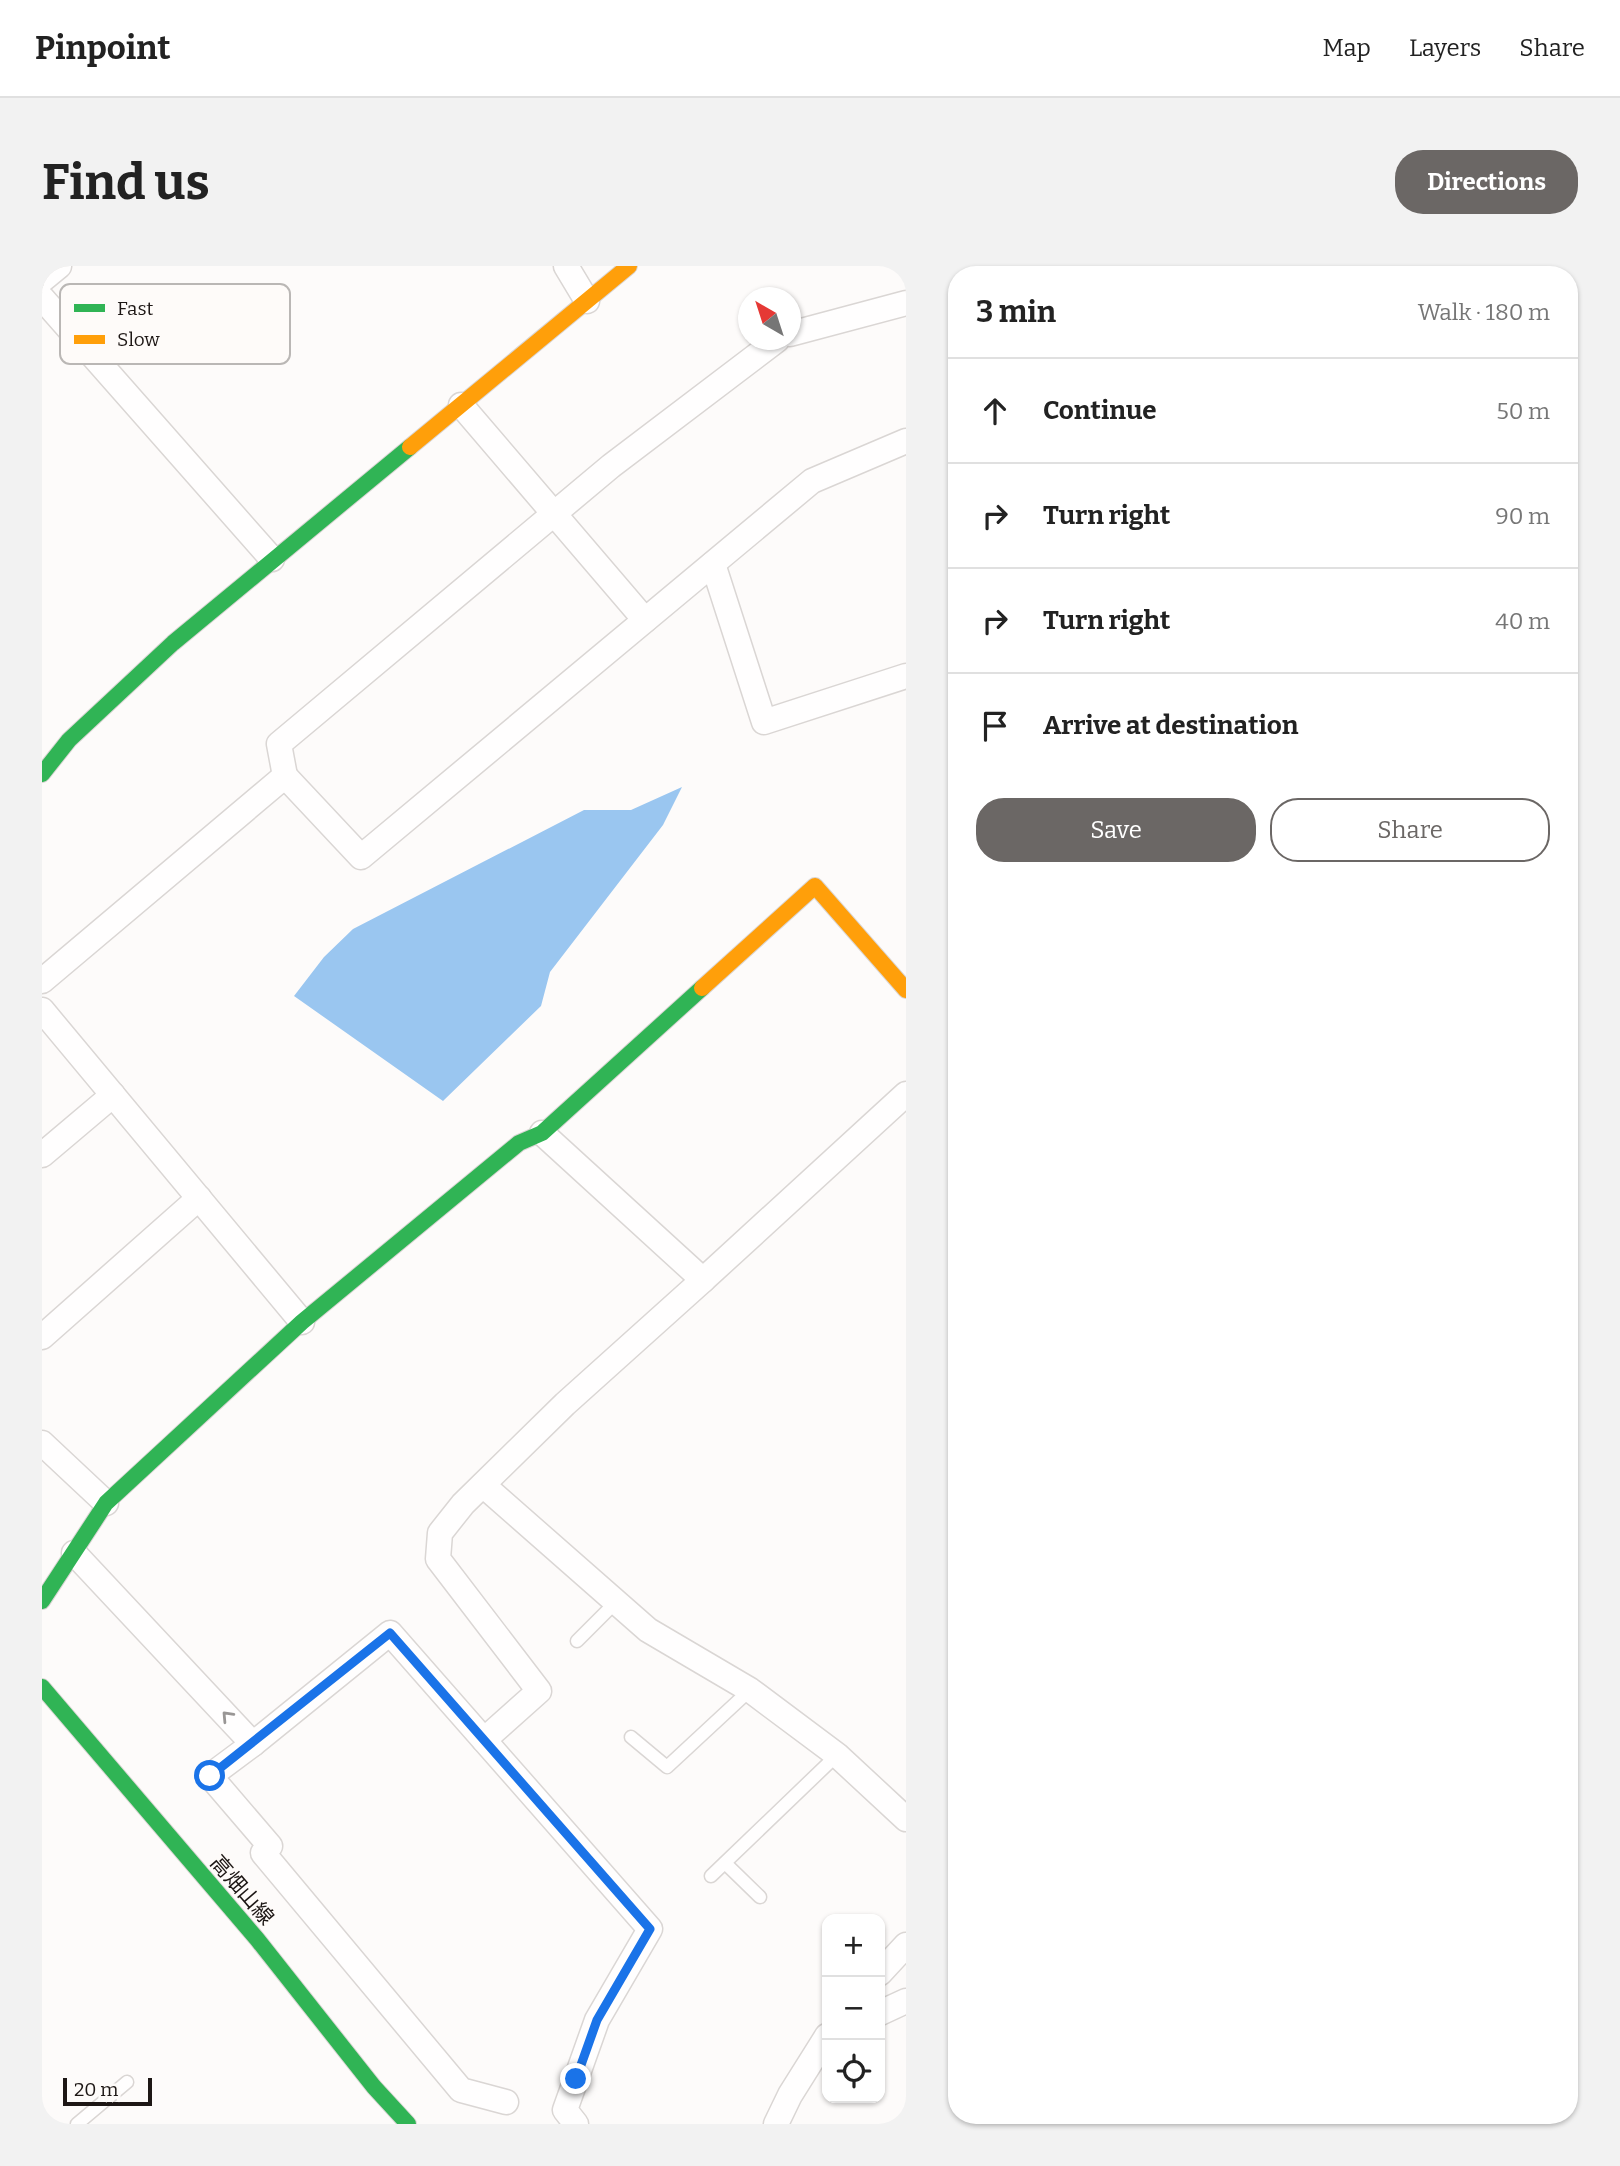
<!DOCTYPE html>
<html lang="en">
<head>
<meta charset="utf-8">
<style>
	:root { --surface:#fff; --page:#f2f2f2; --text:#222; --muted:#767676; --line:#e0e0e0; --accent:#6b6765 }
	body { margin:0; font-family:Bitter,"Noto Sans JP",serif; background:var(--page); color:var(--text) }
	.controls { position:absolute; right:21px; bottom:21px; display:grid; overflow:hidden; border-radius:14px; box-shadow:0 2px 5px #0004 }
	.controls button { width:63px; height:63px; display:grid; place-items:center; padding:0; border:0; border-bottom:2px solid var(--line); background:var(--surface); color:var(--text); font:35px sans-serif }
	.compass { position:absolute; left:696px; top:21px; width:63px; height:63px; border-radius:50%; background:var(--surface); box-shadow:0 2px 5px #0004; rotate:321deg }
	.scale { position:absolute; left:21px; bottom:18px; width:89px; box-sizing:border-box; padding-left:7px; border:4px solid #1d1715; border-top:0; font-size:19px; line-height:24px; white-space:nowrap; color:#1d1715; -webkit-text-stroke:5px #fefbf9; paint-order:stroke }
	.stop { position:absolute; width:21px; height:21px; margin:-16px; border:5px solid #1a73e8; border-radius:50%; background:#fff }
	.stop.end { background:#1a73e8; border-color:#fff; box-shadow:0 2px 7px #0008 }
	.list { margin:0; padding:0; list-style:none }
	h2 { display:flex; justify-content:space-between; align-items:center; height:91px; margin:0; padding:0 28px; font-size:30px }
	h2 small { font-size:23px; font-weight:400; color:var(--muted) }
	.list li { display:grid; grid-template-columns:46px 1fr auto; gap:21px; align-items:center; box-sizing:border-box; height:105px; padding:0 28px; border-top:2px solid var(--line) }
	.list b { display:block; font-size:26px; white-space:nowrap }
	.list em { font-size:23px; font-style:normal; color:var(--muted) }
	.actions { display:flex; gap:14px; padding:21px 28px }
	.actions a { flex:1; padding:16px 0; border:2px solid var(--accent); border-radius:28px; text-align:center; font-size:24px; color:var(--accent) }
	.actions .main { background:var(--accent); color:#fff }
	.icon { flex:none; width:38px; height:38px; fill:none; stroke:currentColor; stroke-width:2; stroke-linecap:round; stroke-linejoin:round }
	.map { position:relative; flex:none; width:864px; height:1858px; overflow:hidden; border-radius:28px }
	header { display:flex; align-items:center; gap:42px; box-sizing:border-box; height:98px; padding:0 35px; background:var(--surface); border-bottom:2px solid var(--line) }
	header strong { font-size:33px }
	nav { display:flex; gap:38px; margin-inline-start:auto; font-size:24px }
	.intro { display:flex; align-items:center; justify-content:space-between; box-sizing:border-box; height:168px; padding:0 42px }
	h1 { margin:0; font-size:49px }
	.button { padding:18px 32px; border-radius:28px; background:var(--accent); color:#fff; font-size:24px; font-weight:700 }
	main { display:flex; gap:42px; padding:0 42px }
	aside { flex:1; background:var(--surface); border-radius:28px; box-shadow:0 2px 5px #0004 }
	.map>svg:first-child { display:block }
	.water { fill:#9ac6f0 }
	.lines { fill:none; stroke-linecap:round; stroke-linejoin:round }
	.lane-casing { stroke:#dad6d4; stroke-width:15 }
	.street-casing { stroke:#dad6d4; stroke-width:27 }
	.fast-casing { stroke:#dad6d4; stroke-width:18 }
	.slow-casing { stroke:#dad6d4; stroke-width:18 }
	.lane { stroke:#fffefe; stroke-width:12 }
	.street { stroke:#fffefe; stroke-width:24 }
	.fast { stroke:#30b455; stroke-width:16 }
	.slow { stroke:#ff9f0a; stroke-width:16 }
	.oneway { stroke:#999695 }
	.route { stroke:#1a73e8; stroke-width:9 }
	.labels { text-anchor:middle; dominant-baseline:central; stroke-width:5; stroke-linejoin:round; paint-order:stroke }
	.street-label { font-size:21px; fill:#1d1715; stroke:#fefbf9 }
	.key { fill:#fefbf9; stroke:#bab7b5; stroke-width:2 }
	.key-label { font-size:19px; fill:#1d1715 }
</style>
</head>
<body>
<header>
<strong>Pinpoint</strong>
<nav><a>Map</a><a>Layers</a><a>Share</a></nav>
</header>
<div class="intro"><h1>Find us</h1><a class="button">Directions</a></div>
<main>
<div class="map">
<svg width="864" height="1858" viewBox="0 0 864 1858">
	<rect width="100%" height="100%" fill="#fdfbfa"/>
	<polygon class="water" points="640,521 621,559 508,706 499,740 401,835 252,730 282,691 311,663 542,544 589,544"/>
	<g class="lines">
		<g class="lane-casing">
			<g id="lane">
				<polyline points="535,1375 574,1336"/>
				<polyline points="589,1471 625,1501 708,1424"/>
				<polyline points="683,1597 718,1631"/>
				<polyline points="669,1610 795,1489"/>
				<polyline points="35,1858 85,1816"/>
			</g>
		</g>
		<g class="street-casing">
			<g id="street">
				<polyline points="524,0 545,35"/>
				<polyline points="0,14 17,0"/>
				<polyline points="0,32 230,293"/>
				<polyline points="748,68 864,37"/>
				<polyline points="419,139 603,354"/>
				<polyline points="671,298 722,456 864,410"/>
				<polyline points="243,510 237,478 569,200 735,74"/>
				<polyline points="0,715 243,510 319,591 770,215 864,175"/>
				<polyline points="0,744 260,1056"/>
				<polyline points="500,867 661,1014 864,828"/>
				<polyline points="0,889 71,829"/>
				<polyline points="0,1071 157,932"/>
				<polyline points="0,1177 64,1237"/>
				<polyline points="441,1219 606,1364 708,1424 795,1489 864,1553"/>
				<polyline points="32,1287 211,1478 348,1367 608,1663 555,1754 523,1844 534,1858"/>
				<polyline points="442,1474 497,1425 396,1293 398,1267 421,1238 523,1138 661,1014"/>
				<polyline points="211,1478 168,1510 228,1580 221,1587 419,1824 464,1836"/>
				<polyline points="838,1707 864,1679"/>
				<polyline points="838,1747 864,1735"/>
				<polyline points="734,1858 748,1829 785,1770"/>
			</g>
		</g>
		<g class="fast-casing">
			<g id="fast">
				<polyline points="0,508 27,474 131,377 368,181"/>
				<polyline points="0,1335 64,1237 260,1056 477,877 500,867 660,722"/>
				<polyline points="0,1421 215,1673 332,1821 366,1858"/>
			</g>
		</g>
		<g class="slow-casing">
			<g id="slow">
				<polyline points="368,181 587,0"/>
				<polyline points="660,722 773,620 864,724"/>
			</g>
		</g>
		<use href="#lane" class="lane"/>
		<use href="#street" class="street"/>
		<use href="#fast" class="fast"/>
		<use href="#slow" class="slow"/>
	</g>
	<defs><path id="oneway-chevron" d="M-2-3.5L2.5 0L-2 3.5" fill="none" stroke-width="1.6" stroke-linecap="round" stroke-linejoin="round" transform="scale(1.75)"/></defs>
	<use class="oneway" href="#oneway-chevron" transform="translate(185 1450) rotate(-133)"/>
	<g class="lines">
		<polyline class="route" points="168,1510 348,1367 608,1663 555,1754 534,1813"/>
	</g>
	<g class="labels">
		<g class="street-label">
			<text transform="translate(200 1624) rotate(49)">高畑山線</text>
		</g>
	</g>
	<rect x="18" y="18" width="230" height="80" rx="10" class="key"/>
	<rect x="32" y="38" width="31" height="8" fill="#30b455"/>
	<rect x="32" y="69" width="31" height="9" fill="#ff9f0a"/>
	<g class="key-label">
		<text x="75" y="49">Fast</text>
		<text x="75" y="80">Slow</text>
	</g>
</svg>
<div class="controls">
<button>+</button>
<button>−</button>
<button><svg class="icon" aria-label="locate" viewBox="0 0 24 24"><circle cx="12" cy="12" r="6"/><path d="M12 2v4M12 18v4M2 12h4M18 12h4"/></svg></button>
</div>
<svg class="compass" viewBox="-18 -18 36 36"><path d="M0-13l5 13h-10z" fill="#e53935"/><path d="M0 13l5-13h-10z" fill="#767676"/></svg>
<div class="scale">20 m</div>
<div class="stop" style="left:168px;top:1510px"></div>
<div class="stop end" style="left:534px;top:1813px"></div>
</div>
<aside>
<h2>3 min<small>Walk · 180 m</small></h2>
<ul class="list">
<li><svg class="icon" aria-label="ahead" viewBox="0 0 24 24"><path d="M12 20V5M6 11l6-6 6 6"/></svg><div><b>Continue</b></div><em>50 m</em></li>
<li><svg class="icon" aria-label="right" viewBox="0 0 24 24"><path d="M7 20v-9h11M14 6l5 5-5 5"/></svg><div><b>Turn right</b></div><em>90 m</em></li>
<li><svg class="icon" aria-label="right" viewBox="0 0 24 24"><path d="M7 20v-9h11M14 6l5 5-5 5"/></svg><div><b>Turn right</b></div><em>40 m</em></li>
<li><svg class="icon" aria-label="arrive" viewBox="0 0 24 24"><path d="M6 21V4h12l-3 4 3 4H6"/></svg><div><b>Arrive at destination</b></div></li>
</ul>
<div class="actions"><a class="main">Save</a><a>Share</a></div>
</aside>
</main>
</body>
</html>
